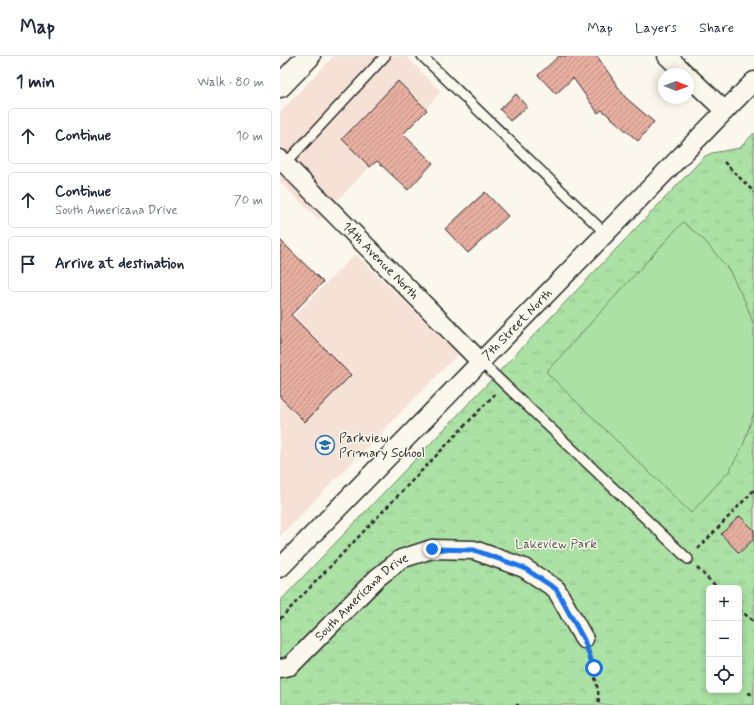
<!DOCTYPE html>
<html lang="en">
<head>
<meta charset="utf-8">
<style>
	:root { --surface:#fff; --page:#f2f2f3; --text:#1f2937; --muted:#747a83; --line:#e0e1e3 }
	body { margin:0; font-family:Mynerve,sans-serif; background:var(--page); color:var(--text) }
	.controls { position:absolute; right:12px; bottom:12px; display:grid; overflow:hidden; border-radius:6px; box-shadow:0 2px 10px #0003 }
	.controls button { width:36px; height:36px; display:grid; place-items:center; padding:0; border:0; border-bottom:1px solid var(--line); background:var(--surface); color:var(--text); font:20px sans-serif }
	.compass { position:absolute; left:378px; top:12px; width:36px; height:36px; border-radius:50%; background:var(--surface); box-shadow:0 2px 10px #0003; rotate:91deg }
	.stop { position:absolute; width:12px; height:12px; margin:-9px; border:3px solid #1a73e8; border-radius:50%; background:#fff }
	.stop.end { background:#1a73e8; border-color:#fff; box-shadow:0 1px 4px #0008 }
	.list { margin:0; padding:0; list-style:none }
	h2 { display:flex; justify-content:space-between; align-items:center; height:52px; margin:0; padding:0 16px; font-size:17px }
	h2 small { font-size:13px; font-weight:400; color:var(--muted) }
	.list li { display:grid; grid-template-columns:26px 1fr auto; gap:12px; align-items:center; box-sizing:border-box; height:56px; margin:0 8px 8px; padding:0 8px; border:1px solid var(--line); border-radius:6px }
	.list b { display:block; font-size:15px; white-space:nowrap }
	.list p { margin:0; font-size:13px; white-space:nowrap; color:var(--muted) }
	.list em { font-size:13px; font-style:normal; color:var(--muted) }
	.icon { flex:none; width:22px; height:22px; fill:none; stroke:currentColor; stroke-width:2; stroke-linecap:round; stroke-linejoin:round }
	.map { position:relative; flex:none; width:474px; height:649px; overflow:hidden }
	header { display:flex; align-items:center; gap:24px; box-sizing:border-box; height:56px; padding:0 20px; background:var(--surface); border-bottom:1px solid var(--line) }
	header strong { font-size:19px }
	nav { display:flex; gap:22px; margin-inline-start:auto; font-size:14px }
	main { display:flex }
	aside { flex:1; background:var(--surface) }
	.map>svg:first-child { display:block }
	.built { fill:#f5e1d6 }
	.grass { fill:url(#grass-tufts); stroke:#6b8668; fill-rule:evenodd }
	.pitch { fill:#abe1a4; stroke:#6b8668 }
	.building { fill:url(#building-hatch); stroke:#2b2b2b }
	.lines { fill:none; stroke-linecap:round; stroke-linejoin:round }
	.service-casing { stroke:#2b2b2b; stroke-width:12 }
	.minor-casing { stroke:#2b2b2b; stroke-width:21 }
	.tertiary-casing { stroke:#2b2b2b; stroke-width:25 }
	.path { stroke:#2b2b2b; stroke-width:2.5; stroke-dasharray:4 3; stroke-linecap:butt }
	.service { stroke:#fbf7ec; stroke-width:9 }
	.minor { stroke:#fbf7ec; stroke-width:18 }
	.tertiary { stroke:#fbf7ec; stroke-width:22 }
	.route { stroke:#1a73e8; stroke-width:5 }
	.labels { text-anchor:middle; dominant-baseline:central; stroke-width:3; stroke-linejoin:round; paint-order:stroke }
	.street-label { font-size:13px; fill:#2b2b2b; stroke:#fbf7ec }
	.poi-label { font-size:13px; fill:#2b2b2b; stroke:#fbf7ec; text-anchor:start }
	.park-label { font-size:13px; fill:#4b5849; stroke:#fbf7ec }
</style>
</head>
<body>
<header>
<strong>Map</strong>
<nav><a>Map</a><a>Layers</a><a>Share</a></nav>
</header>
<main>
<aside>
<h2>1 min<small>Walk · 80 m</small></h2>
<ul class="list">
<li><svg class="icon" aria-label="ahead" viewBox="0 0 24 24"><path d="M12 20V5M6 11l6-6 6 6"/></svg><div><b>Continue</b></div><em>10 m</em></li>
<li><svg class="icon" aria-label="ahead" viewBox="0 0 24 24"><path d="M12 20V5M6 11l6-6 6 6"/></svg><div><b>Continue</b><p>South Americana Drive</p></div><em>70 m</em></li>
<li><svg class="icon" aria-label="arrive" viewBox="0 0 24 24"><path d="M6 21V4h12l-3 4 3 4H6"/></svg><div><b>Arrive at destination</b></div></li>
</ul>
</aside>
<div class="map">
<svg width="474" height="649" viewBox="0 0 474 649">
	<defs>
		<pattern id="grass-tufts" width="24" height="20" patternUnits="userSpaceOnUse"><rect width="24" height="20" fill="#abe1a4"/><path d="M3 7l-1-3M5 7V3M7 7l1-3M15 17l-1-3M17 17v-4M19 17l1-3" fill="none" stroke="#93c18d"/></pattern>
		<pattern id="building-hatch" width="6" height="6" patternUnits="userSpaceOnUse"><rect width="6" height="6" fill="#e7aea1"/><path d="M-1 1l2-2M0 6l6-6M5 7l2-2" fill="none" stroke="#bb8e83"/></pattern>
	</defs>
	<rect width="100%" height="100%" fill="#fbf7ec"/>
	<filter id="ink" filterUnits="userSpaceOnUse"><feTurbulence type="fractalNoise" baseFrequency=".025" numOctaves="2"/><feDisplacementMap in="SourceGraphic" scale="8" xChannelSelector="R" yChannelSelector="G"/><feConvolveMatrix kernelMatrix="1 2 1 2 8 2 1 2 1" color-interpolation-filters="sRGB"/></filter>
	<g filter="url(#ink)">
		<g class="built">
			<polygon points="54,0 126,0 161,36 39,164 0,126 0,56"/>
			<polygon points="75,198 178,298 0,480 0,274"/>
		</g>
		<path class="grass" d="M474 77V649H0V545L425 100 432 97 460 92ZM429 532H459V634H429Z"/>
		<polygon class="pitch" points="403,166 424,184 449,214 465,245 474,270 474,356 464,387 450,414 411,457 266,316"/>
		<g class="building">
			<polygon points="279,0 317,0 345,41 374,66 358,85 322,54 318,57 293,22 276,38 258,19"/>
			<polygon points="118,25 147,54 123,78 153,107 128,134 97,105 90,111 62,83"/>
			<polygon points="236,38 247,51 230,65 220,53"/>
			<polygon points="205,136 228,160 188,197 165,173"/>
			<polygon points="0,184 43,226 11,259 71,319 25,366 0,341"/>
			<polygon points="460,460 474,474 474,483 459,497 441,478"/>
		</g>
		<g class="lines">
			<g class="service-casing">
				<g id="service">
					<polyline points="142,0 326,178"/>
					<polyline points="5,108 105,0"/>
					<polyline points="201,306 408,503"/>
				</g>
			</g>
			<g class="minor-casing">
				<g id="minor">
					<polyline points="387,0 406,18"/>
					<polyline points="408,20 445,55"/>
					<path id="s1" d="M0 103 201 306"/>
					<path id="s2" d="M0 512 474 25"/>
					<path id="s3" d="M0 612 10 610 97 522 121 503 152 493 194 494 244 512 276 533 304 583"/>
				</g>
			</g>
			<g class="tertiary-casing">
				<polyline id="tertiary" points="0,30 29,0"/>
			</g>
			<g class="path">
				<polyline points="444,106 474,136"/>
				<polyline points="418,493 474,434"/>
				<polyline points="417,512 438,532"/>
				<polyline points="459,553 474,566"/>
				<polyline points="0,563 215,338"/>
				<polyline points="310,601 318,634 319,649"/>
				<polyline points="468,637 474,639"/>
				<polyline points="236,649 239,649"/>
			</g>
			<use href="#service" class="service"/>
			<use href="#minor" class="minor"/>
			<use href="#tertiary" class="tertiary"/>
		</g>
	</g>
	<g class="lines" filter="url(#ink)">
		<polyline class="route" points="152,493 194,494 244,512 276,533 304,584 314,612"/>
	</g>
	<defs>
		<g id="school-ring" transform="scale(1)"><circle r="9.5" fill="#fbf7ec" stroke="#1f6fb2" stroke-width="1.5"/><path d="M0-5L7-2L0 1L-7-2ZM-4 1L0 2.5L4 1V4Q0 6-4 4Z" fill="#1f6fb2"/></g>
	</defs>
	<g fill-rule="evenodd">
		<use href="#school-ring" x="45" y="389"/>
	</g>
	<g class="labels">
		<g class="street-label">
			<text stroke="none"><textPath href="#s1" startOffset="143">14th Avenue North</textPath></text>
			<text stroke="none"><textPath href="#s2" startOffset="340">7th Street North</textPath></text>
			<text stroke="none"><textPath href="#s3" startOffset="110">South Americana Drive</textPath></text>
		</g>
		<g class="poi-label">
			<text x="59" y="382">Parkview<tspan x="59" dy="15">Primary School</tspan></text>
		</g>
		<g class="park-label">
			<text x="276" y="488">Lakeview Park</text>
		</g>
	</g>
</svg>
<div class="controls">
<button>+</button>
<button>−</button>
<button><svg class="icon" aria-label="locate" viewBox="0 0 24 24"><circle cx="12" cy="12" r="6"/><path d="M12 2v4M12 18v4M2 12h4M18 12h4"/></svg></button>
</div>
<svg class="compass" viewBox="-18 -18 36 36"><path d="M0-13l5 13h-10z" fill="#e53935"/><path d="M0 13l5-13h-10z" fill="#747a83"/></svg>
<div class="stop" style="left:314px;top:612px"></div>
<div class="stop end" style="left:152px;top:493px"></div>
</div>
</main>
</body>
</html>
